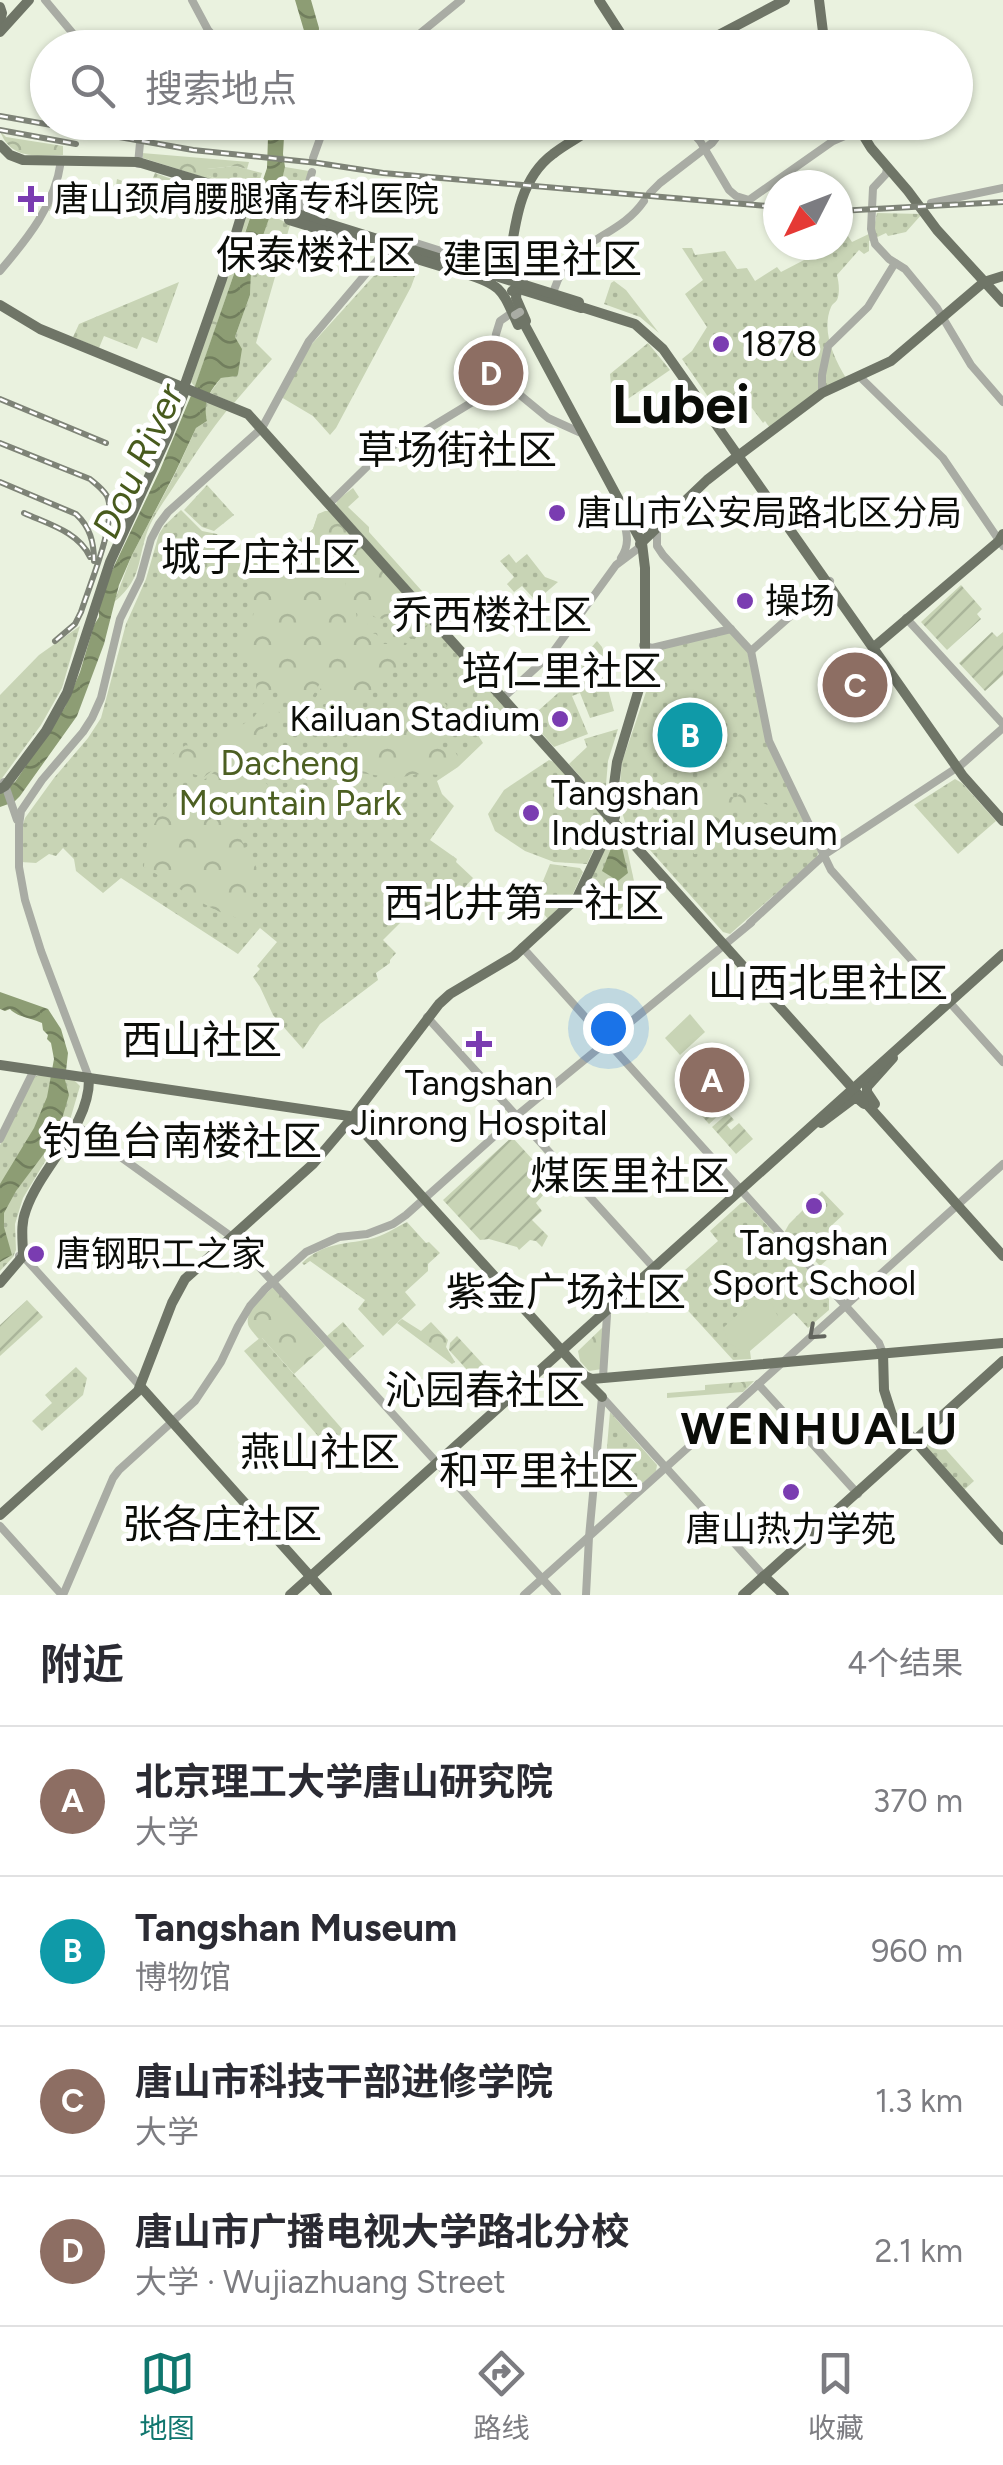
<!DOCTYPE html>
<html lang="zh">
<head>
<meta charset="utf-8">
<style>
	:root { --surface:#fff; --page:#f2f2f3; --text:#2b2b33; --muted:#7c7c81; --line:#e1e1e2; --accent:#0f766e }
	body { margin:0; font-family:Figtree,"Noto Sans SC",sans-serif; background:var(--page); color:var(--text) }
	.compass { position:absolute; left:763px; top:170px; width:90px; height:90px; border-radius:50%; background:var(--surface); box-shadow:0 2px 8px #0004; rotate:228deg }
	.you { position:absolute; left:608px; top:1028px; width:35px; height:35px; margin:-25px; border:8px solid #fff; border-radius:50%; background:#1a73e8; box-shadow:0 0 0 15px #1a73e833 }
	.badge { display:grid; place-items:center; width:65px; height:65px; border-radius:50%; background:var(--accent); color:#fff; font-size:32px; font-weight:700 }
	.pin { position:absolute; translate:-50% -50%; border:5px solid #fff; box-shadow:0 2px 10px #0006 }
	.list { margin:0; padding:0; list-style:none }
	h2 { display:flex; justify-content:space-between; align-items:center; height:130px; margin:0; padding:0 40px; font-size:42px }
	h2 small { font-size:32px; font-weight:400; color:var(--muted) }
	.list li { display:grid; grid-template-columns:65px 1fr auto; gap:30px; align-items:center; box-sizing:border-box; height:150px; padding:0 40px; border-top:2px solid var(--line) }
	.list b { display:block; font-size:38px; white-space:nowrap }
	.list p { margin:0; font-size:32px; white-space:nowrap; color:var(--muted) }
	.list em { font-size:32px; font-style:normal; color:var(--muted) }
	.icon { flex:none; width:55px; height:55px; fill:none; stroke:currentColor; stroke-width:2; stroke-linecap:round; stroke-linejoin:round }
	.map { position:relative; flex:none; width:1003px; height:1595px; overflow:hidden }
	.search { position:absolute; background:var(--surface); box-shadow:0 2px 8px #0004; left:30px; right:30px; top:30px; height:110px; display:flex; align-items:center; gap:25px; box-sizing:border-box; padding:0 35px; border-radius:55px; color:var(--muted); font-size:38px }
	.sheet { height:730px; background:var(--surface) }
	nav { display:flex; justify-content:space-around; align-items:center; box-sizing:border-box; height:140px; border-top:2px solid var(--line); background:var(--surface); font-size:28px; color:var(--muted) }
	nav a { display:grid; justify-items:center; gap:5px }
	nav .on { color:var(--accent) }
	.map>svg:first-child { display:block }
	.grass { fill:url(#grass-dots) }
	.forest { fill:url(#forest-crowns) }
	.garden { fill:url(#garden-furrows) }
	.pitch { fill:#c8d4b5 }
	.water { fill:url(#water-waves) }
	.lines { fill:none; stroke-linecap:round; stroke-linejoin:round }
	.minor { stroke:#a9aca4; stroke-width:8 }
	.major { stroke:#6f7567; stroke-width:10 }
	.rail-casing { stroke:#7e8377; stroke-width:6 }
	.rail { stroke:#fff; stroke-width:2.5; stroke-dasharray:8; stroke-linecap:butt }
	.minor-bridge { stroke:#a9aca4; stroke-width:8 }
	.major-bridge { stroke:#6f7567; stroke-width:10 }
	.oneway { stroke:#62645e }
	.poi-dot { fill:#7a3cb1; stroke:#fff; stroke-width:4 }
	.labels { text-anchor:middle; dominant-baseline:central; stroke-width:10; stroke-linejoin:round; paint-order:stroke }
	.poi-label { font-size:35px; fill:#0b0d08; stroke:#fff; text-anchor:start }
	.park-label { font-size:35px; fill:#4c5f22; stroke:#fff }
	.water-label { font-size:38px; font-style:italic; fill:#485b1d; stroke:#fff }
	.quarter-label { font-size:40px; fill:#0b0d08; stroke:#fff }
	.district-label { font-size:45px; font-weight:bold; letter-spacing:2.5px; fill:#0b0d08; stroke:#fff }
	.town-label { font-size:55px; font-weight:bold; fill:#0b0d08; stroke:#fff }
</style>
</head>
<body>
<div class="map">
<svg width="1003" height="1595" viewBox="0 0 1003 1595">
	<defs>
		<pattern id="grass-dots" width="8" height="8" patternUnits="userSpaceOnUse" patternTransform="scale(2.5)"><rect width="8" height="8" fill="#c8d4b5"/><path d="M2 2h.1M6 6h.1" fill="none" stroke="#aab59a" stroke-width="1.8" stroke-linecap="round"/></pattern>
		<pattern id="forest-crowns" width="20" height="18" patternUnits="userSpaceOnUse" patternTransform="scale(2.5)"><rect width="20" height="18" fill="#c8d4b5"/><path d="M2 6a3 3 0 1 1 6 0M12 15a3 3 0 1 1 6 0" fill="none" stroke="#aab59a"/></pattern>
		<pattern id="garden-furrows" width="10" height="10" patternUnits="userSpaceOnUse" patternTransform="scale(2.5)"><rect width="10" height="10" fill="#c8d4b5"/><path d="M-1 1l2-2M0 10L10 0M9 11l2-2" fill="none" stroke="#aab59a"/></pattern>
		<pattern id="water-waves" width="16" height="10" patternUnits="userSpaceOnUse" patternTransform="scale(2.5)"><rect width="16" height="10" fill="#8d9d74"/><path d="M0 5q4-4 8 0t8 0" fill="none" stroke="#717e5d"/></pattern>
	</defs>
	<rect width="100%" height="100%" fill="#eaf2df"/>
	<g class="grass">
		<polygon points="235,166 262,173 255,194 206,175 207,169"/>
		<polygon points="285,167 309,171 300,205 275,201"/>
		<polygon points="155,173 197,188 49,211 53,200 72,204 80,185 115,193 117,179 134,185 137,180 150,185"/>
		<path d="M877 213 922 214 906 232 888 236 886 233 869 241V251L864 254 859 250 837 275C839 283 840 293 837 300 835 303 832 304 831 307 821 331 834 358 846 378L770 428 765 421 763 423 752 408 731 422 716 402 713 404 682 359 692 351 707 327 685 294 703 280 682 248H692L695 255 725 251 737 269 747 268 755 281 777 267 781 272 833 245H838V242L848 236 852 242 873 232Z"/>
		<polygon points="270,214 290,225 256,343 272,359 234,403 210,393 221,378 235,376 235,337 250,295 251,274"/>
		<polygon points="391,257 419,265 411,287 336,428 330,435 313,416 281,397 310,346"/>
		<polygon points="614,281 626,290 659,333 640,317 604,304 611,283"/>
		<polygon points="179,282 157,343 142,337 137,349 104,336 99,348 73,337 79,324"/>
		<polygon points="648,343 670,370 622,403 611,386 610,374"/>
		<path d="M207 401 228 409C210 431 194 456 178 480 170 493 160 506 153 519 135 552 147 576 114 602L132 555 175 474 196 428 207 421 204 408Z"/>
		<polygon points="207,485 234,515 214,531 202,527 184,510"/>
		<path d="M181 510 202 531 217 534 224 543 252 562 253 560 263 570 273 566 281 572C292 566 298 555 304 544L299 540 313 529 318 514 331 511 506 706 476 732 483 743 458 767 437 781 442 794 454 806 430 840 457 859 456 862 473 878 448 906 440 907 435 901 410 919 405 918 383 940 396 953 390 960V963L376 973 378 980 320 1024 303 1049 273 1015 260 987 253 977 260 969 257 966 277 942 260 928 238 954 121 878 103 893 76 871 74 859 63 848 56 856 49 854 36 863 21 862 22 827 25 818 54 778 88 738 101 718 126 624 146 579 159 534 164 526Z"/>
		<polygon points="509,554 516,563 527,554 545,577 558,582 536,601 522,586 514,592 507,584 514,577 500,561"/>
		<polygon points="80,626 62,688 41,725 0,781 0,695 39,655"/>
		<polygon points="729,632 743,645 748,654 767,743 819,852 816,858 730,934 723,932 625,822 622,812 619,794 622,762 646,692 651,654 655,650"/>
		<path d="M597 641 602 647 612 676 608 689 614 711 590 718 580 693 572 696 588 734 554 747 529 719 567 685 565 682C570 672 589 650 597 641Z"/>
		<polygon points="618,729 608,761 605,797 601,800 569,764 587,747 584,739"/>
		<polygon points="549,760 559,764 605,818 605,824 587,864 554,862 525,851 495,831 488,814 504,790"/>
		<polygon points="955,779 962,783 996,821 958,854 914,805"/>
		<polygon points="613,838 621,838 626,844 637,895 615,913 585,890 609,840"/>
		<polygon points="550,864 580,868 583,872 572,896 548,919 531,899 538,883 543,881"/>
		<polygon points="41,1075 74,1080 80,1086 70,1120 23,1198 15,1224 16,1250 13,1257 0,1271 0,1145 33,1077"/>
		<polygon points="822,1191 844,1214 831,1226 846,1243 820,1266 805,1250 802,1252 784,1233 789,1224"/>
		<polygon points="746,1202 814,1277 813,1280 829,1299 829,1310 808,1328 794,1313 750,1351 751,1359 733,1360 671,1292 667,1295 655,1282 668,1270 676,1278 718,1241 710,1231 741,1203"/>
		<path d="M407 1222 426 1243 429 1242 440 1253 428 1264V1271L405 1292 416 1305 383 1336 358 1309 365 1300 310 1261 304 1265 302 1263C325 1242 342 1245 370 1239 383 1236 395 1228 407 1222Z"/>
		<polygon points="343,1322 364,1346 348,1360 327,1336"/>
		<polygon points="261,1337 344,1431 330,1444 325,1444 244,1351"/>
		<polygon points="76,1367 87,1378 83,1395 42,1431 32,1421 52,1403 45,1395"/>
		<polygon points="610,1412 657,1465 656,1471 628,1497 610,1477 604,1482"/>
		<polygon points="933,1435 974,1481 964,1490 926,1447 925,1442"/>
	</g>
	<g class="forest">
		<path d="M0 131 6 137 63 146V155C38 155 11 161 0 131Z"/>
		<polygon points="142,153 249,162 247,169 235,166 207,169 207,175 225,184 143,158"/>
		<polygon points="251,206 254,208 242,240 242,251 195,387 191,382 245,215"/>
		<polygon points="353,488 359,497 348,507 369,527 369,532 456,629 452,632 449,631 336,505 337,500"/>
		<path d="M325 511H331L430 622 420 631 413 642 398 623 375 617 363 609 358 610 347 589 343 575C345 589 361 614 356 624 354 629 349 633 345 637L361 619 367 622 371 633 376 634 384 644H389L396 636 402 642 413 646 398 666 385 677 373 691 337 706 324 704 301 726 293 721 292 716C296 712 301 710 306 707 316 701 324 684 326 673L309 702 298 708C296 697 285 694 275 691L266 694 256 689 257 675 274 668 282 649 272 667 257 672 237 650 223 629 241 644 252 621 256 601 249 597 254 586 244 581 253 560 264 570 273 566 281 572 294 566 305 548 299 540 313 529 318 514Z"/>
		<polygon points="437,689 443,696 451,689 451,692 442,700 447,706 442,711 435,711 443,719 443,722 445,722 446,715 451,711 456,716 467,707 481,712 468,730 461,723 438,740 444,749 451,744 458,757 472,749 456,766 441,775 420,774 396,778 360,773 337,774 325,778 320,773 333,760 336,762 361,744 360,740 382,723"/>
		<path d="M268 697 286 721 267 723C253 741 247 767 219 765L204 777C196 776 169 765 164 760L166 756H170L186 745 201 755 215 752 230 733 254 717Z"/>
		<path d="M248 757 271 790 263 799 250 807 237 802 238 808 233 825 260 874 250 890 251 903 238 918C203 909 176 884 144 867 146 829 157 816 182 788L195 787 219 768 233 766Z"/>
		<polygon points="707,789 720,789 722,794 735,798 741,793 770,806 755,812 749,820 745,817 745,812 737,811 735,806 731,810 727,808 726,819 729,818 729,823 743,824 724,835 709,852 706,853 704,847 704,853 694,854 694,849 700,838 691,819 679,813 679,811 690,803 700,809 703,802 699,798"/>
		<path d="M273 1287 325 1346 294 1374 262 1338 259 1339C257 1337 248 1327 248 1324 245 1311 265 1295 273 1287Z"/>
		<polygon points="402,1319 421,1331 431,1322 448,1340 446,1347 455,1362 452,1364 397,1323"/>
		<polygon points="604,1326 602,1369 589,1371 580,1361 578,1351"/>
		<polygon points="754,1381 743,1392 667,1398 667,1393 705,1390 705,1385"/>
	</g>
	<g class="garden">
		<polygon points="961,585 982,609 977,614 981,619 947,650 921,622"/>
		<polygon points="992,632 997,637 1003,632 1003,675 985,691 959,663"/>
		<polygon points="710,1087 719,1097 722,1096 730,1105 709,1124 692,1105"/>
		<polygon points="728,1113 734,1120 727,1125 731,1130 739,1123 753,1139 736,1154 712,1127"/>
		<polygon points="512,1137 554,1183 536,1203 542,1211 532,1220 548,1236 542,1247 536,1241 530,1240 519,1250 517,1247 489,1239 480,1240 443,1200"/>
		<polygon points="27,1300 43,1317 0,1356 0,1325"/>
		<polygon points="457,1336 492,1374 493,1377 486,1383 469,1372 449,1350 450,1343"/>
	</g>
	<g class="pitch">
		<polygon points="690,1014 705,1032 680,1055 665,1038"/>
		<polygon points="759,1300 772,1304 780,1321 745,1353 729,1343 723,1328 751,1302"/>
	</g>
	<g class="water">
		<polygon points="295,0 311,0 319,28 318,47 303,47 305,34"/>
		<path d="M271 123H288L284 137 283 154 285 167 281 184 257 253 251 274 250 295 235 337 242 349 238 374 237 376 221 378C208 393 203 402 207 421L196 428 175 473 132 555 119 585 104 644 77 716 20 796 14 802 0 807V793L15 782 65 707 80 672 94 625 99 617V607L107 581 160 470 195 386 242 251 243 239 267 168 268 137Z"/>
		<polygon points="614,841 621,843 628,873 618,881 602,871"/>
		<path d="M0 992 48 1009 61 1029 68 1053 65 1080 69 1095 59 1129 43 1155 16 1191 4 1213V1227L12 1255 0 1262V1184L34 1128 47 1097 54 1059 51 1043 47 1039 48 1035 43 1030 42 1023C31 1018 17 1017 10 1009L5 1011 0 1009Z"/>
	</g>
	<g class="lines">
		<g class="minor">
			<polyline points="45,0 85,48"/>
			<polyline points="192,0 208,30 224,48"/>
			<polyline points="402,48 461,0"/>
			<polyline points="683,122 700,141 729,190 736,196 749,200 833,141 863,128"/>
			<polyline points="313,158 326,122"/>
			<polyline points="138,164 142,122"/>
			<polyline points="887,168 886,174 873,188 871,229 875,244 889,259 905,269 937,308 971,365 1003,402"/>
			<polyline points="650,193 660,183 712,143 728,122"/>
			<polyline points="931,203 1003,188"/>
			<polyline points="301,208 312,172"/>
			<path d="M0 271C28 238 55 205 61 161"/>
			<path d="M554 290C572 236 617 240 644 201"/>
			<polyline points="860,377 943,458 1003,546"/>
			<polyline points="503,381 548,418 579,432"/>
			<polyline points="503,381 503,365 494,347 496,334 500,321 513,312"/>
			<polyline points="822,393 822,375 828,346 868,307 895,263"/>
			<polyline points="329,504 385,449 423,432 489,392 503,381"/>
			<polyline points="657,532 657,546 663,555 751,651 769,741 831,870 1003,1062"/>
			<path d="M621 558C632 542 625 529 622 512"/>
			<polyline points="906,618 1003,724"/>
			<polyline points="643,645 652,648 731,629"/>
			<polyline points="751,651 830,581"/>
			<polyline points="503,698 553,652 616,565 640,547"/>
			<polyline points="4,782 17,820"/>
			<polyline points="750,923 824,855 961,765 1003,728"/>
			<polyline points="522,947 879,1343 883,1353"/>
			<polyline points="427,1017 655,1269"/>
			<polyline points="89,1078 41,951 25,900 19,867 19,825 21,811 42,780 83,732 92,718 101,698 120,619 140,579 151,539 159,524 168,512 262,428 309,341 397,237 479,263 483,267"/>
			<polyline points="515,1117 751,923"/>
			<polyline points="76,1125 232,1237 557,1595"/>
			<polyline points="0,1139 33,1072 32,1069"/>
			<polyline points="19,1256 23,1256 141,1387"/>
			<polyline points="603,1377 607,1315"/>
			<polyline points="758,1384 858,1494"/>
			<polyline points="602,1397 764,1576"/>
			<polyline points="0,1526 62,1595"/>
			<polyline points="63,1595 113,1478 119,1470 195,1401 221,1362 238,1326 250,1306 265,1289 306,1252 339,1237 367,1234 393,1224 406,1215 517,1116"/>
			<polyline points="524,1595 1003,1164"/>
			<polyline points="586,1595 589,1537 602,1397"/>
		</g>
		<g class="major">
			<polyline points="599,0 630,48"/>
			<polyline points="819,0 825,48"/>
			<polyline points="0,7 2,13 0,22"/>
			<polyline points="0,32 29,0"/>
			<polyline points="694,48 785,0"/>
			<polyline points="855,122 871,148 908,191 937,230 1003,302"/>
			<polyline points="0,145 10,155 23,160 138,162 256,198 291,212"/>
			<path d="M509 264C515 225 519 179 553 154 568 142 585 135 600 122"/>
			<path d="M466 274C504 286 502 291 518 325"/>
			<polyline points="518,277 516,298 526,321"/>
			<path d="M491 280 494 270C507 264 512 275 523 279"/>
			<polyline points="512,291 516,288 581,308"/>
			<polyline points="0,305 40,329 248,414 1003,1256"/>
			<polyline points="575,305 635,324 663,349 963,776 1003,821"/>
			<polyline points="640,544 707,480 730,462 822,393 891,361 984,282 1003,276"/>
			<polyline points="874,647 999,541 1003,534"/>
			<polyline points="0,789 5,786 46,731 67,693 110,562 167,437 184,393 184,387 222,279 247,197"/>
			<polyline points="0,1065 349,1116 585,1376 592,1379 1003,1343"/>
			<polyline points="875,1104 867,1092 867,1087 893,1058"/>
			<polyline points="821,1123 853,1099 858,1099 864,1104"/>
			<path d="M0 1283 23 1256C23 1241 20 1225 26 1210 41 1166 90 1127 89 1078"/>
			<polyline points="883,1353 884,1390 892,1415 1003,1540"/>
			<polyline points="582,1377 602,1397"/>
			<polyline points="141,1387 327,1595"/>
			<polyline points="0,1515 138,1391 172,1303 185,1279 313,1164 352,1118 439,1004 450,994 514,956 577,898 615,817 614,785 617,762 645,669 645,568 642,543 520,316"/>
			<polyline points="764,1576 784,1595"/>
			<polyline points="290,1595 1003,954"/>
			<polyline points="743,1595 1003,1361"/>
		</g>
		<g class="rail-casing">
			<g id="rail">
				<polyline points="0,116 193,150 318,163 383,173 778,207"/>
				<polyline points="0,130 76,144"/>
				<polyline points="838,211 1003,202"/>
				<polyline points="0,399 106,443"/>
				<path d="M0 443 90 479C96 484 103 489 107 496 118 520 89 586 81 612L75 624 55 641"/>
				<path d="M0 482 76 514C90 527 94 542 94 561"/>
				<path d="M24 513C48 524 79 532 90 557"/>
			</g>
		</g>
		<use href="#rail" class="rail"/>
		<polyline class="minor-bridge" points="515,315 520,312"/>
		<g class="major-bridge">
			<polyline points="291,212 579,302"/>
			<polyline points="289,220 466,274"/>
		</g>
	</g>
	<defs><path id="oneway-chevron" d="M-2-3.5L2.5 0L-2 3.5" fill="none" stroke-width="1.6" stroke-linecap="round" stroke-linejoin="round" transform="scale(2.5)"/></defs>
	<use class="oneway" href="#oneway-chevron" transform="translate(815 1333) rotate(138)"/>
	<g class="poi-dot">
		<path d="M26 184h10v10h10v10h-10v10h-10v-10h-10v-10h10z"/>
		<circle cx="721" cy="344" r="10"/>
		<circle cx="557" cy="513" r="10"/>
		<circle cx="745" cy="601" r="10"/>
		<circle cx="560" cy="719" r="10"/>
		<circle cx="531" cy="813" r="10"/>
		<path d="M474 1029h10v10h10v10h-10v10h-10v-10h-10v-10h10z"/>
		<circle cx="814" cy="1206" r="10"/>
		<circle cx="36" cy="1254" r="10"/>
		<circle cx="791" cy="1492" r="10"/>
	</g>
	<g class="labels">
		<g class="poi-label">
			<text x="54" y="199">唐山颈肩腰腿痛专科医院</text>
			<text x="741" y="344">1878</text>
			<text x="577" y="513">唐山市公安局路北区分局</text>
			<text x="765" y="601">操场</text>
			<text x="540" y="719" text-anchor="end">Kailuan Stadium</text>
			<text x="551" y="793">Tangshan<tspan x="551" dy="40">Industrial Museum</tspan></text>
			<text x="479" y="1083" text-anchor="middle">Tangshan<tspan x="479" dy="40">Jinrong Hospital</tspan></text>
			<text x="814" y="1243" text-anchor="middle">Tangshan<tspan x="814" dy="40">Sport School</tspan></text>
			<text x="56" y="1254">唐钢职工之家</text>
			<text x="791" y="1529" text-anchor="middle">唐山热力学苑</text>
		</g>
		<g class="park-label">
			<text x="290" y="763">Dacheng<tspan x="290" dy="40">Mountain Park</tspan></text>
		</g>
		<g class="water-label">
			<text transform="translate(138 461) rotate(-65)">Dou River</text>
		</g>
		<g class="quarter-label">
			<text x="316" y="255">保泰楼社区</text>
			<text x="542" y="259">建国里社区</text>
			<text x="457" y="450">草场街社区</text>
			<text x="261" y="557">城子庄社区</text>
			<text x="492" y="615">乔西楼社区</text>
			<text x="562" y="671">培仁里社区</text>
			<text x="524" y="903">西北井第一社区</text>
			<text x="828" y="983">山西北里社区</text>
			<text x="202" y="1040">西山社区</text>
			<text x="182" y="1141">钓鱼台南楼社区</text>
			<text x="630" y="1176">煤医里社区</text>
			<text x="566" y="1292">紫金广场社区</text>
			<text x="485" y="1390">沁园春社区</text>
			<text x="320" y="1452">燕山社区</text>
			<text x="539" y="1471">和平里社区</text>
			<text x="222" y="1524">张各庄社区</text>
		</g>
		<g class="district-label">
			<text x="820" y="1428">WENHUALU</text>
		</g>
		<g class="town-label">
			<text x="681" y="404">Lubei</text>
		</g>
	</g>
</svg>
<svg class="compass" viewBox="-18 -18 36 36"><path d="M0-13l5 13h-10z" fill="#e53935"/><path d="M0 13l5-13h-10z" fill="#7c7c81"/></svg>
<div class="you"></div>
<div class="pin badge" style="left:712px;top:1080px;background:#8d6e63">A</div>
<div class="pin badge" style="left:690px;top:735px;background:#0f9aa8">B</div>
<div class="pin badge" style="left:855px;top:685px;background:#8d6e63">C</div>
<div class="pin badge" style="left:491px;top:373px;background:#8d6e63">D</div>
<div class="search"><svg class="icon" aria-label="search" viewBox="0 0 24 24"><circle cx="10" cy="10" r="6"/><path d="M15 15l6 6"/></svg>搜索地点</div>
</div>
<section class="sheet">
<h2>附近<small>4个结果</small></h2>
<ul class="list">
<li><span class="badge" style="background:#8d6e63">A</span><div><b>北京理工大学唐山研究院</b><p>大学</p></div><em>370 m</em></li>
<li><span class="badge" style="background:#0f9aa8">B</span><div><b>Tangshan Museum</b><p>博物馆</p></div><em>960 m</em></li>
<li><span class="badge" style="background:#8d6e63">C</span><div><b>唐山市科技干部进修学院</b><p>大学</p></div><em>1.3 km</em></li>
<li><span class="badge" style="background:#8d6e63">D</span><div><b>唐山市广播电视大学路北分校</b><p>大学 · Wujiazhuang Street</p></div><em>2.1 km</em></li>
</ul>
</section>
<nav>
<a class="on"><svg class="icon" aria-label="map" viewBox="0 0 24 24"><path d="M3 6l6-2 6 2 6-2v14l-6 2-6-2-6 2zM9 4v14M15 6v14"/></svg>地图</a>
<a><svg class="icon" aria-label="directions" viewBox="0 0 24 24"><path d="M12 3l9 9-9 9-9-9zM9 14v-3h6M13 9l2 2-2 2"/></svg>路线</a>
<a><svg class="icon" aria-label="saved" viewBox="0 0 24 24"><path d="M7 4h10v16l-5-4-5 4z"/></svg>收藏</a>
</nav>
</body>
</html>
